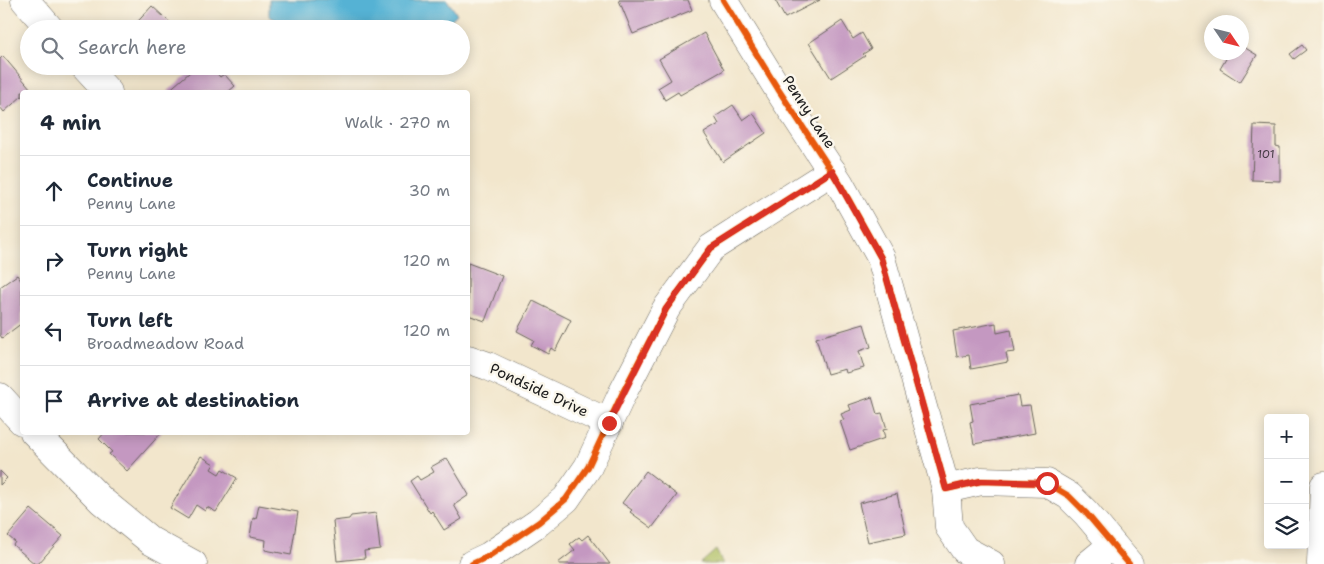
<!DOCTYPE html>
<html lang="en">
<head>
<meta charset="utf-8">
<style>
	:root { --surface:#fff; --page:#f2f2f3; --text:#1f2937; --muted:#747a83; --line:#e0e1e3 }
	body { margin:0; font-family:"Shantell Sans",sans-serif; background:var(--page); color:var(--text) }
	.controls { position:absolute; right:15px; bottom:15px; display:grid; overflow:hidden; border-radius:5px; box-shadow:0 2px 12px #0003 }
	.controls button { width:45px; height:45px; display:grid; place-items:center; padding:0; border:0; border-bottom:1px solid var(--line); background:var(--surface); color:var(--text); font:25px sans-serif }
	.compass { position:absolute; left:1204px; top:15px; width:45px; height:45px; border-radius:50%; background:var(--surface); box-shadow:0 2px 12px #0003; rotate:125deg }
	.stop { position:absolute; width:15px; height:15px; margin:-11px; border:4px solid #d93025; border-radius:50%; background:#fff }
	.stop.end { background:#d93025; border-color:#fff; box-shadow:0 1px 5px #0008 }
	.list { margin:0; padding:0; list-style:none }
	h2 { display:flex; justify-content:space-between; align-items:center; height:65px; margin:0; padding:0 20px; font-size:21px }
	h2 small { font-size:16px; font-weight:400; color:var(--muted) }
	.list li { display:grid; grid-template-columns:32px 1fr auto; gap:15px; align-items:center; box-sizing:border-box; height:70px; padding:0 20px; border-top:1px solid var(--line) }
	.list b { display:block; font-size:19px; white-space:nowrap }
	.list p { margin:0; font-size:16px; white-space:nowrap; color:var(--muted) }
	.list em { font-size:16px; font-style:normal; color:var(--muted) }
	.icon { flex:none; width:28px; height:28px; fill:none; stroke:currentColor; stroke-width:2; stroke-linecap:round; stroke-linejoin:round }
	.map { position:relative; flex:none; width:1324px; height:564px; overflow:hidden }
	.search { position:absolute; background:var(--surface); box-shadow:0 2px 12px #0003; left:20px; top:20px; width:450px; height:55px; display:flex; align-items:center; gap:12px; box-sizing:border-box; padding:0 18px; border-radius:28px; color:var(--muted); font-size:19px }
	.panel { position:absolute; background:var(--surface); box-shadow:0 2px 12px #0003; left:20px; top:90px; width:450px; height:345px; border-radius:5px }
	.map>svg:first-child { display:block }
	.green { fill:#afbf62; stroke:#666e3f }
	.water { fill:#55b2d4; stroke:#386778 }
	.building { fill:#c498c1 }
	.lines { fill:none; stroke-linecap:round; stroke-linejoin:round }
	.minor-casing { stroke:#67635a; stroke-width:29 }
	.minor { stroke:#fff; stroke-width:28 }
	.cycleway-casing { stroke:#fbf7ec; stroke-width:9 }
	.cycleway { stroke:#e8590c; stroke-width:6 }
	.route { stroke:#d93025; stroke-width:6 }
	.labels { text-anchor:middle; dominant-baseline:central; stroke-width:5; stroke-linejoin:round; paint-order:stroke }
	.number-label { font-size:12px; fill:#463b45 }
	.street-label { font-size:15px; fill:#1c1c1c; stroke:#fbf7ec }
</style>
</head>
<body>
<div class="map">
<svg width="1324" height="564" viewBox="0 0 1324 564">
	<rect width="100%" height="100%" fill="#fbf7ec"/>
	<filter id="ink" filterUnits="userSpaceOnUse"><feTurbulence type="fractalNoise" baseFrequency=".02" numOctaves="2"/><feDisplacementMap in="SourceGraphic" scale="10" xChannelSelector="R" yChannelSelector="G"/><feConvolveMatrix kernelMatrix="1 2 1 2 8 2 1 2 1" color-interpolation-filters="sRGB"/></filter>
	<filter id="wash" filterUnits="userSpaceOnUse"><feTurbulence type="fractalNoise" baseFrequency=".0096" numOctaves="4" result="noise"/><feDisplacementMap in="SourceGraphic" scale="20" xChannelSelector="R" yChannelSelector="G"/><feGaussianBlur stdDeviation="1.12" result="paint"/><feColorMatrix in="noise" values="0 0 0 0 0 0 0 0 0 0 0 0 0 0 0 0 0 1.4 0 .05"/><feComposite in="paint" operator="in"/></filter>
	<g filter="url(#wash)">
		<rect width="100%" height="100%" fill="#f2e6cc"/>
		<polygon class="green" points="716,550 723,564 700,564"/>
		<polygon class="water" points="269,0 447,0 457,14 441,29 293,29 269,16"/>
		<g id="blocks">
			<g class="building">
				<polygon points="619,0 688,0 692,10 633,34"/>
				<polygon points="775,0 820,0 785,18"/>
				<polygon points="152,6 177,29 131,29"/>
				<polygon points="842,21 853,39 862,33 871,49 863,54 865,56 831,78 809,43"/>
				<polygon points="704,33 724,70 680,95 678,92 665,100 658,88 671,80 659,59"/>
				<polygon points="1302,45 1306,50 1294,59 1290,54"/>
				<polygon points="1242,46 1257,55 1240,82 1220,69 1230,52 1242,52"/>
				<polygon points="3,56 31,89 26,92 22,92 22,96 4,112 0,107 0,59"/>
				<polygon points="197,66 218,66 214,70 220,77 224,74 235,86 228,92 167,92"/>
				<polygon points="733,105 743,120 753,113 766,133 723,162 704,133 719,124 715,117"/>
				<polygon points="1254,125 1276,126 1276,146 1280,147 1280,181 1252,180"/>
				<polygon points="468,263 502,276 485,321 468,315"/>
				<polygon points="17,275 22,282 22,323 2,338 0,335 0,287"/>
				<polygon points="533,301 571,320 555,351 551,348 548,354 531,345 534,340 517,331"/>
				<polygon points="996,323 997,333 1011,330 1015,352 1006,353 1008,362 971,369 969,355 957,357 953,331"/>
				<polygon points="864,324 871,347 859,351 864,368 846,373 845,369 827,374 816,338"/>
				<polygon points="1018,395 1020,406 1030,405 1035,433 974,444 970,422 973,421 970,404"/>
				<polygon points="872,397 877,414 882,413 887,429 883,430 885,438 850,450 840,421 844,420 841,414 851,410 849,405"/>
				<polygon points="105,432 162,432 127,471 109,454 112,452 99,439"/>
				<polygon points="201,456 214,464 211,469 219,474 222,469 237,478 216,512 207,507 205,511 196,505 188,519 170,508"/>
				<polygon points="447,458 469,495 454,505 462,519 444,530 432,511 430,513 410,481 417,476 420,480 434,472 431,467"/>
				<polygon points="0,471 7,478 0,485"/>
				<polygon points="646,471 677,495 652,528 630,512 632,510 622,503"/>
				<polygon points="897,494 906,534 868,542 859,503"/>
				<polygon points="259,505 298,512 291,555 265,550 266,540 250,537 253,518 256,519"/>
				<polygon points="31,509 63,536 38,564 35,564 13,545 15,542 8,536"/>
				<polygon points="376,513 380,549 364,551 365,558 337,561 333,521 349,519 351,516"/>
				<polygon points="588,535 610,564 559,564 558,563 575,550 570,544 579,537 582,540"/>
			</g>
		</g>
	</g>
	<g filter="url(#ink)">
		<use href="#blocks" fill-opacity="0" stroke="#67635a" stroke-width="1"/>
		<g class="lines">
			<g class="minor-casing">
				<g id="minor">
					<polyline points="25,0 50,29"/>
					<polyline points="723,0 778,89 840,184 881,258 946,489 981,481 1047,483 1069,496 1086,513 1129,564"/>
					<polyline points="84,66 108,92"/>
					<polyline points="468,359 488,366 609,423"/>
					<polyline points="0,397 22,421"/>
					<polyline points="34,432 102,501 151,541 193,564"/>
					<polyline points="946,489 949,527 965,550 991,564"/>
					<polyline points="472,564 489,556 539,522 566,499 588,467 622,394 666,309 711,248 832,171"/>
					<polyline points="1089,564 1112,545"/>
					<polyline points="1321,564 1324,486"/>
				</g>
			</g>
			<use href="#minor" class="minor"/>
			<g class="cycleway-casing">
				<g id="cycleway">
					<polyline points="723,0 778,89 840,184 881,258 946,489 981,481 1047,483 1069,496 1086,513 1129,564"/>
					<polyline points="472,564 489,556 539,522 566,499 588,467 622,394 666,309 711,248 832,171"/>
				</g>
			</g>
			<use href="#cycleway" class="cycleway"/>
		</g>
	</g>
	<g class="lines" filter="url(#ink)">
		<polyline class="route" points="609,423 666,309 711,248 832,171 881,258 946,489 981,481 1047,483"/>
	</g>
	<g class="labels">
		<g class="number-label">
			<text x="1266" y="154">101</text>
		</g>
		<g class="street-label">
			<text transform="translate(809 112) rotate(57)">Penny Lane</text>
			<text transform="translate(539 390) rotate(25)">Pondside Drive</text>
		</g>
	</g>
</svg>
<div class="controls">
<button>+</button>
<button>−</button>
<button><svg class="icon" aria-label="layers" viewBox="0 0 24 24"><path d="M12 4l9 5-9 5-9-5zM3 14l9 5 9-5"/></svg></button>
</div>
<svg class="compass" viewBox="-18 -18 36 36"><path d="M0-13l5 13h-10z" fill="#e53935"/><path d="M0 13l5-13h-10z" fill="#747a83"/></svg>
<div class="stop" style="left:1047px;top:483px"></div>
<div class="stop end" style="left:609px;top:423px"></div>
<div class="search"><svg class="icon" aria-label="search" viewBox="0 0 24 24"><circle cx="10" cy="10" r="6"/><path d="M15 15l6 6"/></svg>Search here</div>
<section class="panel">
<h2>4 min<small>Walk · 270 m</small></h2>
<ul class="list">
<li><svg class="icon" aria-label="ahead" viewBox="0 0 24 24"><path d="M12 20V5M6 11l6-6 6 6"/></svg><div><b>Continue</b><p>Penny Lane</p></div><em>30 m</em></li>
<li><svg class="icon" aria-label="right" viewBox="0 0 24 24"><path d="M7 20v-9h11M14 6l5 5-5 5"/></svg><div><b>Turn right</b><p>Penny Lane</p></div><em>120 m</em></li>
<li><svg class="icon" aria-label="left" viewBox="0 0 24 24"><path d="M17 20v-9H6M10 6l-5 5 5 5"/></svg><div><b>Turn left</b><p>Broadmeadow Road</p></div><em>120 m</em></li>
<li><svg class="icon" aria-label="arrive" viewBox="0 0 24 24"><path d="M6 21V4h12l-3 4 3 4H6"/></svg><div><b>Arrive at destination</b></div></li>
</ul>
</section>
</div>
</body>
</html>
